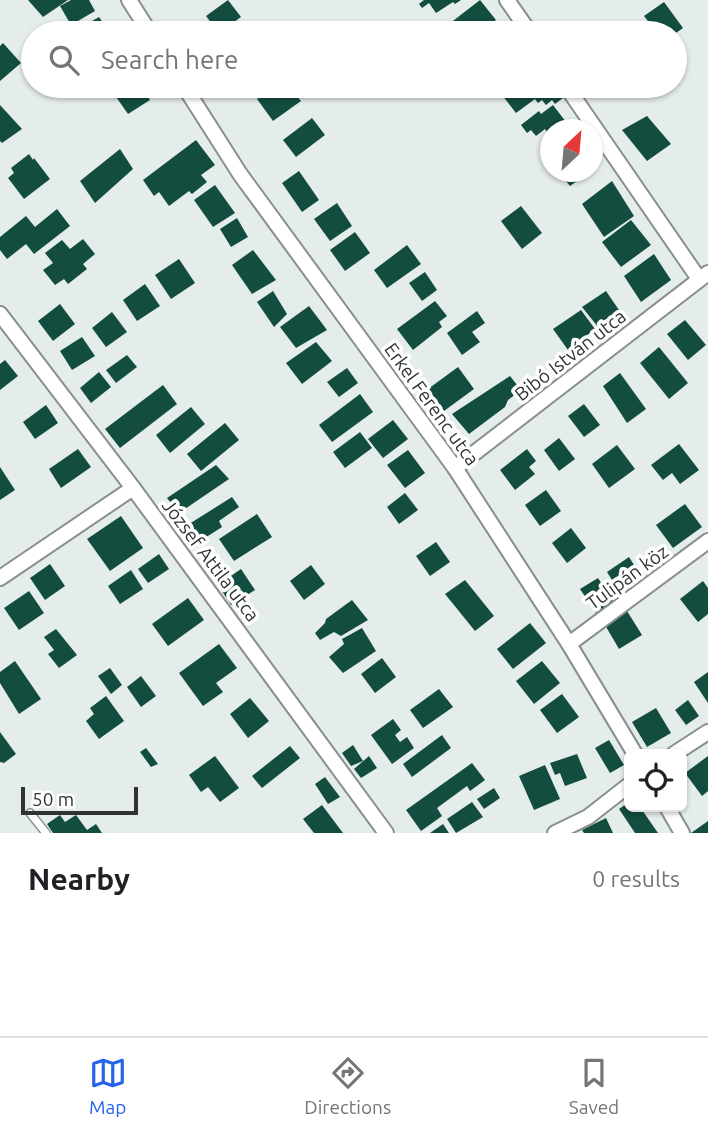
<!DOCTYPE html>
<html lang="en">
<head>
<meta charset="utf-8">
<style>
	:root { --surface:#fff; --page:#f2f2f2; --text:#202124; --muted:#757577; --line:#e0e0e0; --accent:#2563eb }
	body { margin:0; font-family:Ubuntu,sans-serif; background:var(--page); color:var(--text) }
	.controls { position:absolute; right:21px; bottom:21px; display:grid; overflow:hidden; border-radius:10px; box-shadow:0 2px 5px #0004 }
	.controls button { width:63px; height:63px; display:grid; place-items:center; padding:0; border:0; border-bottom:2px solid var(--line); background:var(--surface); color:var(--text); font:35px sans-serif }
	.compass { position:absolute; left:540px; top:119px; width:63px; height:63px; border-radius:50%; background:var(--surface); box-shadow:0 2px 5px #0004; rotate:26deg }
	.scale { position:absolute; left:21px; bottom:18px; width:117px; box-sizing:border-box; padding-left:7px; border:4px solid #303332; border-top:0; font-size:19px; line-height:24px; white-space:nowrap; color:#303332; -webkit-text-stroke:5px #fff; paint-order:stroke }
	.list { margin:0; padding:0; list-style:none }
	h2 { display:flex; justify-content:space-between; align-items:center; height:91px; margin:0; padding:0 28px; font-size:30px }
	h2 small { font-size:23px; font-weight:400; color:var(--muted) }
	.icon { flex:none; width:38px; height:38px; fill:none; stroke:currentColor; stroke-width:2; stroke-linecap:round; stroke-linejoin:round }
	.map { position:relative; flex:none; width:708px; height:833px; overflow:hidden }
	.search { position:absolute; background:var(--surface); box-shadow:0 2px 5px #0004; left:21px; right:21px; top:21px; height:77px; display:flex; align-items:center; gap:18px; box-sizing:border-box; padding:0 24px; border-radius:38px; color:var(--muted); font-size:26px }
	.sheet { height:203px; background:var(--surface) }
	nav { display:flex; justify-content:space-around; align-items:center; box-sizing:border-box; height:98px; border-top:2px solid var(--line); background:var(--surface); font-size:19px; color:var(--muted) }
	nav a { display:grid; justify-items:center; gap:4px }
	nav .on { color:var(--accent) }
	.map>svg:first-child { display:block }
	.building { fill:#124d40 }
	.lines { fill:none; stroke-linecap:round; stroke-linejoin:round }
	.service-casing { stroke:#888f8d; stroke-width:10 }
	.minor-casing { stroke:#888f8d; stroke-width:18 }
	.service { stroke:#fff; stroke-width:7 }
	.minor { stroke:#fff; stroke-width:14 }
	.labels { text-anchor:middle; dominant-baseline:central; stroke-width:7; stroke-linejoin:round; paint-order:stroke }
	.street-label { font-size:19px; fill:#303332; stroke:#fff }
</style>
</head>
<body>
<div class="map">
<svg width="708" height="833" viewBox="0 0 708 833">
	<rect width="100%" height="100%" fill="#e5edeb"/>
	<g class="building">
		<polygon points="28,0 68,0 43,17"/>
		<polygon points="71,0 89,0 95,11 71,25 60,6"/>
		<polygon points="228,0 241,17 219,33 206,16"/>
		<polygon points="424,0 461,0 455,4 453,2 436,13 429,3 422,8 419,4"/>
		<polygon points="480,0 496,20 478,33 456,33 449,24"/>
		<polygon points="664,2 683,28 676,33 657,33 644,16"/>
		<polygon points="99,17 110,33 71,33"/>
		<polygon points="590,25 597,33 578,33"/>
		<polygon points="3,43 21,63 0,81 0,46"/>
		<polygon points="123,86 141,86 150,100 128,114 114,94"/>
		<polygon points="276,86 289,86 301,101 273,121 257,99"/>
		<polygon points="495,86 534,86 540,93 549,86 554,86 563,98 555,104 552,100 546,105 542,100 538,103 535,99 516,113"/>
		<polygon points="622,86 648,86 631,98"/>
		<polygon points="0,105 22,129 2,143 0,141"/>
		<polygon points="553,105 566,122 557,130 550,130 550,137 545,129 536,136 531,130 527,133 521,125 539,111 541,114"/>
		<polygon points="647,116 671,144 647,161 622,130"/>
		<polygon points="312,118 325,135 296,157 283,140"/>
		<polygon points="196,140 215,165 201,175 207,182 192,194 189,191 169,206 159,192 154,196 143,180"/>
		<polygon points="550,144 550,169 542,150"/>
		<polygon points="120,149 133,169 95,203 80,181"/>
		<polygon points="29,154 33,160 34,158 50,179 24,199 8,178 14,173 11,168"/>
		<polygon points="299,171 319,200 302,212 282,183"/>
		<polygon points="559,172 589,172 570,186"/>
		<polygon points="612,181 634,216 604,237 582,204"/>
		<polygon points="215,185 235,213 213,227 194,200"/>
		<polygon points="337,203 352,226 330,241 314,219"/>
		<polygon points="521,206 542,233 522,249 501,221"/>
		<polygon points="57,209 70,226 34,254 26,244 7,259 0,250 0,237 26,216 35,227"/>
		<polygon points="237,218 248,237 231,247 220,229"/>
		<polygon points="631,220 651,245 621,267 602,242"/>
		<polygon points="355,232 370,253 345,271 330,250"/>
		<polygon points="83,239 95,254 83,264 87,269 68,284 64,279 55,285 43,270 53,263 45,253 62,240 70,249"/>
		<polygon points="407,245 421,264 387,288 374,270"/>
		<polygon points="253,250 276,280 252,294 232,265"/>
		<polygon points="654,254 671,280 641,302 624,276"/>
		<polygon points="179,259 195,283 171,299 155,275"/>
		<polygon points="425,272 437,290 422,301 409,283"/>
		<polygon points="145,284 160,306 137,321 123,300"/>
		<polygon points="273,291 287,314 274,327 257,302"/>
		<polygon points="606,291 621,313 598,327 582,307"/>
		<polygon points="435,301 447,316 439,322 442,327 413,350 397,329"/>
		<polygon points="60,304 75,324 53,341 38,321"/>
		<polygon points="309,306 327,330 296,348 280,327"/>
		<polygon points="581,310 595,329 568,350 553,329"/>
		<polygon points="477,311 485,323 472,332 480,342 462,355 447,333"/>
		<polygon points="112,312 127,332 106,347 92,328"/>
		<polygon points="685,320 706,345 688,360 667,334"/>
		<polygon points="82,337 95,356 72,370 60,351"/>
		<polygon points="316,342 332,361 302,384 286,363"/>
		<polygon points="659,347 688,383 669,399 640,363"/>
		<polygon points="127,355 137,367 116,383 106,370"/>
		<polygon points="5,360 18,376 0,390 0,364"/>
		<polygon points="458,367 474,389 444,411 428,389"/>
		<polygon points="347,368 358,383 339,397 327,382"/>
		<polygon points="99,372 111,387 91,403 80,388"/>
		<polygon points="620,373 646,409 627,423 603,386"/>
		<polygon points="510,376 521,390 508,400 505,407 469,434 452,414"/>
		<polygon points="163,385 177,404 120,448 105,429"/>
		<polygon points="360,394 373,412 332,442 319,425"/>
		<polygon points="584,404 600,425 584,437 568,416"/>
		<polygon points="46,405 58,423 35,439 23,422"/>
		<polygon points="191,407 205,424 170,453 156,435"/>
		<polygon points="393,420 408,439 383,458 368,439"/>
		<polygon points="225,423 239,440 201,471 187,454"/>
		<polygon points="360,432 372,448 345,468 333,452"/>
		<polygon points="559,438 575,459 559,471 544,450"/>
		<polygon points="679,444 699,470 680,484 672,473 663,480 651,465"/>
		<polygon points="617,445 635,469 609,488 592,464"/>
		<polygon points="78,449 91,467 61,488 49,469"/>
		<polygon points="527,449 536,461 529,467 535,474 515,490 500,470"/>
		<polygon points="408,450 425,473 405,488 387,465"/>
		<polygon points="216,465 229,479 179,513 167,498"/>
		<polygon points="0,467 15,490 0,500"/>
		<polygon points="546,490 561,511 540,526 525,505"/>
		<polygon points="405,493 418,510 399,524 387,507"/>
		<polygon points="232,497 239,507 219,521 222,527 197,543 186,526"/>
		<polygon points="685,504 702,527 673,548 656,525"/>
		<polygon points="257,514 272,537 234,561 219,539"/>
		<polygon points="121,516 143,548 110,571 87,539"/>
		<polygon points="571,528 586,548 567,563 552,543"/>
		<polygon points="436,542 450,562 430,576 416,556"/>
		<polygon points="159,554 169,569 148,583 138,569"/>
		<polygon points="629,557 634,565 612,580 607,572"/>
		<polygon points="50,564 65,586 45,600 30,578"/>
		<polygon points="311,565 325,584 304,600 290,581"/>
		<polygon points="241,569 255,590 231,605 218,585"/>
		<polygon points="131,570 143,589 120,604 108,586"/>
		<polygon points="598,578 613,601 596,613 580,589"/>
		<polygon points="465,580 494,616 475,631 445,594"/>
		<polygon points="703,581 708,588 708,614 698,622 680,599"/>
		<polygon points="29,591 44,613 19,630 4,608"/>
		<polygon points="188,598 204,620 168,646 152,624"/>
		<polygon points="352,600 368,620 341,636 334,632 320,640 315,633 325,623 326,619"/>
		<polygon points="627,611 642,635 619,649 605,625"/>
		<polygon points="530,623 546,643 513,669 497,649"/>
		<polygon points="362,628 376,651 343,673 329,657 344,644 342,639"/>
		<polygon points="56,629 77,655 59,668 48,654 54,650 44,637"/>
		<polygon points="219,644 237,668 216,683 223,692 203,706 179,673"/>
		<polygon points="382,658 396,677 375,693 361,674"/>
		<polygon points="15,661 41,699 19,714 0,683 0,672"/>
		<polygon points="542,661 560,683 534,704 516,681"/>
		<polygon points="110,668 122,685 111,694 98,676"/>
		<polygon points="708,672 708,703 694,682"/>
		<polygon points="141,676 156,696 141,707 127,687"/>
		<polygon points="439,689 453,707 423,728 410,710"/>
		<polygon points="562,694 579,717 557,733 540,710"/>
		<polygon points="106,696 124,721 99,739 86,721 94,714 90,708"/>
		<polygon points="250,698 269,721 248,738 230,714"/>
		<polygon points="688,700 699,716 686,725 675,710"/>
		<polygon points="656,708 671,733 647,747 632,722"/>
		<polygon points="393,719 401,730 395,735 400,742 407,737 414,748 392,764 371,735"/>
		<polygon points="0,732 16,754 4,763 0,762"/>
		<polygon points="442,735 451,748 412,777 403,764"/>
		<polygon points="609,740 624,765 610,773 595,748"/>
		<polygon points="353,745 363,761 351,766 342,753"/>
		<polygon points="290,746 300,758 262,788 252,776"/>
		<polygon points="146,748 158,764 151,767 140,752"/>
		<polygon points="577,754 587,778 565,786 560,773 555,775 550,763"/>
		<polygon points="215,756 239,788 220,802 208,787 201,792 189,775"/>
		<polygon points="369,756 377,768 361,778 354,769"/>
		<polygon points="708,756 708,791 702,796 685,773"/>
		<polygon points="472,763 485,780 470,791 467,786 437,808 442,816 421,831 406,810"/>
		<polygon points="545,765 560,799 534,810 519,776"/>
		<polygon points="325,777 340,797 328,804 315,784"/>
		<polygon points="494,788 500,798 484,809 477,799"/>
		<polygon points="472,802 483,817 456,833 447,819"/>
		<polygon points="629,802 629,807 640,807 658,833 635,833 619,809"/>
		<polygon points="322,805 343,833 314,833 303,819"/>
		<polygon points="60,815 65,822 76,815 87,830 96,824 102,833 53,833 47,824"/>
		<polygon points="606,818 613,833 584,833 582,830"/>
		<polygon points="708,821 708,833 691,833"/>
		<polygon points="443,824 449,833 430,833"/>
	</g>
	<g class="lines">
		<g class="service-casing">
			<polyline id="service" points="30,813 46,833"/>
		</g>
		<g class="minor-casing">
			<g id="minor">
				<polyline points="129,0 150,33"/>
				<polyline points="507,0 530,33"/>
				<polyline points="184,86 240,174 455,468 569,644 635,754"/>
				<polyline points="566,86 699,279"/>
				<polyline points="0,314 133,488 386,833"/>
				<polyline points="455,468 708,273"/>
				<polyline points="0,578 133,488"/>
				<polyline points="569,644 708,541"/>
				<polyline points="674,754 708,732"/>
				<polyline points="667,807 682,833"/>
				<polyline points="555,833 588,817 629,785"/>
			</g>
		</g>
		<use href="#service" class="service"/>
		<use href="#minor" class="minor"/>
	</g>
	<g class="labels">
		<g class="street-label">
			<text transform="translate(570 355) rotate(-38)">Bibó István utca</text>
			<text transform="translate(432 404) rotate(54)">Erkel Ferenc utca</text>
			<text transform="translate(211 560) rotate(53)">József Attila utca</text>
			<text transform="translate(627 577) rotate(-36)">Tulipán köz</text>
		</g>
	</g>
</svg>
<div class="controls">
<button><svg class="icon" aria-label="locate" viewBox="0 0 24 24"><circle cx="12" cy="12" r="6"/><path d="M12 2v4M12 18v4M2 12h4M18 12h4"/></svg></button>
</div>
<svg class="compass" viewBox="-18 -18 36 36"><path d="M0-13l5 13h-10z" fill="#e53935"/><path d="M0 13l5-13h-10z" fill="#757577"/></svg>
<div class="scale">50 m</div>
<div class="search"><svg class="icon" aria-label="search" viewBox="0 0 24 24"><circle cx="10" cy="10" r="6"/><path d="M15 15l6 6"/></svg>Search here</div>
</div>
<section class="sheet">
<h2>Nearby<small>0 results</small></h2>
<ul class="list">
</ul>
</section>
<nav>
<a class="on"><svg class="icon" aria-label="map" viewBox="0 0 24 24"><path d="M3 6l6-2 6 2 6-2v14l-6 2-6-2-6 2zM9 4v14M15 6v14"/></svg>Map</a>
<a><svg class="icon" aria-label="directions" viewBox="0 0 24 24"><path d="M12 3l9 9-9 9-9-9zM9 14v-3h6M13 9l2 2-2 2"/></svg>Directions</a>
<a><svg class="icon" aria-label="saved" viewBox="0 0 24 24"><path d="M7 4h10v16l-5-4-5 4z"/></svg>Saved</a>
</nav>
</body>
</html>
